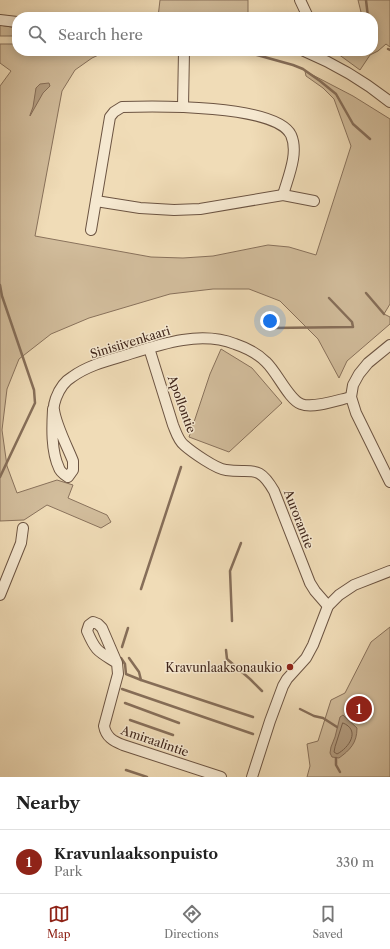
<!DOCTYPE html>
<html lang="en">
<head>
<meta charset="utf-8">
<style>
	:root { --surface:#fff; --page:#f6f6f6; --text:#222; --muted:#767676; --line:#e0e0e0; --accent:#8f2418 }
	body { margin:0; font-family:"Libre Caslon Text",serif; background:var(--page); color:var(--text) }
	.you { position:absolute; left:270px; top:321px; width:14px; height:14px; margin:-10px; border:3px solid #fff; border-radius:50%; background:#1a73e8; box-shadow:0 0 0 6px #1a73e833 }
	.badge { display:grid; place-items:center; width:26px; height:26px; border-radius:50%; background:var(--accent); color:#fff; font-size:13px; font-weight:700 }
	.pin { position:absolute; translate:-50% -50%; border:2px solid #fff; box-shadow:0 1px 4px #0006 }
	.list { margin:0; padding:0; list-style:none }
	h2 { display:flex; justify-content:space-between; align-items:center; height:52px; margin:0; padding:0 16px; font-size:17px }
	h2 small { font-size:13px; font-weight:400; color:var(--muted) }
	.list li { display:grid; grid-template-columns:26px 1fr auto; gap:12px; align-items:center; box-sizing:border-box; height:64px; padding:0 16px; border-top:1px solid var(--line) }
	.list b { display:block; font-size:15px; white-space:nowrap }
	.list p { margin:0; font-size:13px; white-space:nowrap; color:var(--muted) }
	.list em { font-size:13px; font-style:normal; color:var(--muted) }
	.icon { flex:none; width:22px; height:22px; fill:none; stroke:currentColor; stroke-width:2; stroke-linecap:round; stroke-linejoin:round }
	.map { position:relative; flex:none; width:390px; height:777px; overflow:hidden }
	.search { position:absolute; background:var(--surface); box-shadow:0 2px 10px #0003; left:12px; right:12px; top:12px; height:44px; display:flex; align-items:center; gap:10px; box-sizing:border-box; padding:0 14px; border-radius:16px; color:var(--muted); font-size:15px }
	.sheet { height:116px; background:var(--surface) }
	nav { display:flex; justify-content:space-around; align-items:center; box-sizing:border-box; height:56px; border-top:1px solid var(--line); background:var(--surface); font-size:11px; color:var(--muted) }
	nav a { display:grid; justify-items:center; gap:2px }
	nav .on { color:var(--accent) }
	.map>svg:first-child { display:block }
	.green { fill:#d2bd9c; stroke:#89725c }
	.water { fill:#b49e82; stroke:#866e59 }
	.lines { fill:none; stroke-linecap:round; stroke-linejoin:round }
	.shore { stroke:#7a624e; stroke-width:1 }
	.stream { stroke:#866e59; stroke-width:2.5 }
	.minor-casing { stroke:#6c5442; stroke-width:12 }
	.minor { stroke:#f5e8d0; stroke-width:10 }
	.poi-dot { fill:#8f2418; stroke:#f5e8d0; stroke-width:1.5 }
	.labels { text-anchor:middle; dominant-baseline:central; stroke-width:3; stroke-linejoin:round; paint-order:stroke }
	.street-label { font-size:12px; fill:#40261b; stroke:#f5e8d0 }
	.poi-label { font-size:12px; fill:#40261b; stroke:#f5e8d0; text-anchor:end }
</style>
</head>
<body>
<div class="map">
<svg width="390" height="777" viewBox="0 0 390 777">
	<rect width="100%" height="100%" fill="#f0dcb7"/>
	<filter id="stains"><feTurbulence type="fractalNoise" baseFrequency=".005" numOctaves="4"/><feColorMatrix values="0 0 0 0 .2 0 0 0 0 .09 0 0 0 0 .02 0 0 0 .5 -.17"/></filter>
	<radialGradient id="worn" r=".72"><stop offset=".6" stop-color="#630" stop-opacity="0"/><stop offset="1" stop-color="#630" stop-opacity=".3"/></radialGradient>
	<g class="green">
		<polygon points="160,0 248,0 248,17 158,17"/>
		<polygon points="358,0 390,0 390,47 386,44 378,51 370,55 360,70 334,51 373,51 373,17 359,17 362,16"/>
		<polygon points="0,25 17,28 17,36 0,36"/>
		<polygon points="0,44 17,44 17,51 107,51 92,58 75,70 62,91 35,236 151,257 183,258 213,256 268,245 289,247 316,255 351,146 334,99 323,88 306,76 305,71 353,96 390,119 390,304 384,314 390,317 390,324 347,361 339,378 318,339 280,301 249,289 213,289 170,294 89,318 51,334 19,359 7,389 2,430 7,466 17,493 57,480 73,485 68,498 107,515 111,522 101,528 47,505 24,520 0,521 0,86 11,71 0,63"/>
		<polygon points="221,349 252,368 282,403 229,452 189,437 210,374"/>
		<polygon points="390,627 390,777 307,777 310,766 307,744 318,741 331,700 345,693 371,642"/>
	</g>
	<g class="water">
		<polygon points="49,83 50,86 43,93 30,116 30,115 33,107 36,88 40,84"/>
		<path d="M343 715 357 728C357 743 350 750 339 758L332 757 330 753 331 747 335 737 340 717Z"/>
	</g>
	<g class="lines">
		<path class="shore" d="M343 723C361 730 349 748 337 754L334 752 335 747Z"/>
		<g class="stream">
			<polyline points="366,0 368,17"/>
			<polyline points="388,49 390,50"/>
			<polyline points="243,51 293,65 303,69 320,81 336,94 353,124 370,139"/>
			<polyline points="0,285 2,296 34,390 35,403 0,477"/>
			<polyline points="366,293 384,314"/>
			<polyline points="271,328 353,327 352,322 329,298"/>
			<polyline points="141,589 181,467"/>
			<polyline points="232,621 230,571 241,543"/>
			<polyline points="122,647 128,628"/>
			<polyline points="226,650 227,659 250,679 262,691"/>
			<polyline points="121,658 125,664 126,674 141,680"/>
			<polyline points="129,658 139,672 141,680 253,717"/>
			<polyline points="122,689 253,734"/>
			<polyline points="125,703 179,723"/>
			<polyline points="300,709 314,716 323,718 337,727"/>
			<polyline points="130,720 173,735"/>
			<polyline points="336,758 336,765 340,772"/>
			<polyline points="126,770 147,777"/>
		</g>
		<g class="minor-casing">
			<g id="minor">
				<polyline points="300,0 308,17"/>
				<polyline points="0,20 17,22"/>
				<path d="M304 51C335 64 364 81 390 102"/>
				<polyline points="183,106 184,51"/>
				<polyline points="96,201 140,208 174,210 200,209 283,195 314,201"/>
				<path d="M91 230 110 117 114 112 122 107C154 106 276 104 291 135 299 153 288 177 283 195"/>
				<polyline points="390,345 368,363 359,374 353,385 351,397 356,413 390,482"/>
				<path d="M149 348 173 425C176 432 178 440 184 445 192 452 216 469 226 470 252 474 258 463 274 491L310 583 315 591 328 606"/>
				<path d="M53 409C52 427 51 451 59 468 60 472 65 475 68 477L73 470V461C67 446 56 425 54 410 53 406 55 401 56 398 59 390 65 381 72 377 87 366 106 361 123 356 158 345 199 330 235 344 247 348 258 354 266 362 277 372 289 400 301 404 313 409 338 400 351 397"/>
				<polyline points="0,595 21,543 23,528"/>
				<path d="M117 663C98 651 96 652 87 631L89 625 93 622 98 624 102 628 117 663 118 674 104 726C106 737 113 741 123 745L221 777"/>
				<polyline points="252,777 270,721 283,686 287,679 306,658 313,645 328,606 339,595 354,585 390,571"/>
			</g>
		</g>
		<use href="#minor" class="minor"/>
	</g>
	<circle class="poi-dot" cx="290" cy="667" r="4"/>
	<g class="labels">
		<g class="street-label">
			<text transform="translate(130 342) rotate(-17)">Sinisiivenkaari</text>
			<text transform="translate(182 404) rotate(70)">Apollontie</text>
			<text transform="translate(299 519) rotate(69)">Aurorantie</text>
			<text transform="translate(155 741) rotate(19)">Amiraalintie</text>
		</g>
		<g class="poi-label">
			<text x="282" y="667">Kravunlaaksonaukio</text>
		</g>
	</g>
	<rect width="100%" height="100%" filter="url(#stains)"/>
	<rect width="100%" height="100%" fill="url(#worn)"/>
</svg>
<div class="you"></div>
<div class="pin badge" style="left:359px;top:709px">1</div>
<div class="search"><svg class="icon" aria-label="search" viewBox="0 0 24 24"><circle cx="10" cy="10" r="6"/><path d="M15 15l6 6"/></svg>Search here</div>
</div>
<section class="sheet">
<h2>Nearby<small></small></h2>
<ul class="list">
<li><span class="badge">1</span><div><b>Kravunlaaksonpuisto</b><p>Park</p></div><em>330 m</em></li>
</ul>
</section>
<nav>
<a class="on"><svg class="icon" aria-label="map" viewBox="0 0 24 24"><path d="M3 6l6-2 6 2 6-2v14l-6 2-6-2-6 2zM9 4v14M15 6v14"/></svg>Map</a>
<a><svg class="icon" aria-label="directions" viewBox="0 0 24 24"><path d="M12 3l9 9-9 9-9-9zM9 14v-3h6M13 9l2 2-2 2"/></svg>Directions</a>
<a><svg class="icon" aria-label="saved" viewBox="0 0 24 24"><path d="M7 4h10v16l-5-4-5 4z"/></svg>Saved</a>
</nav>
</body>
</html>
